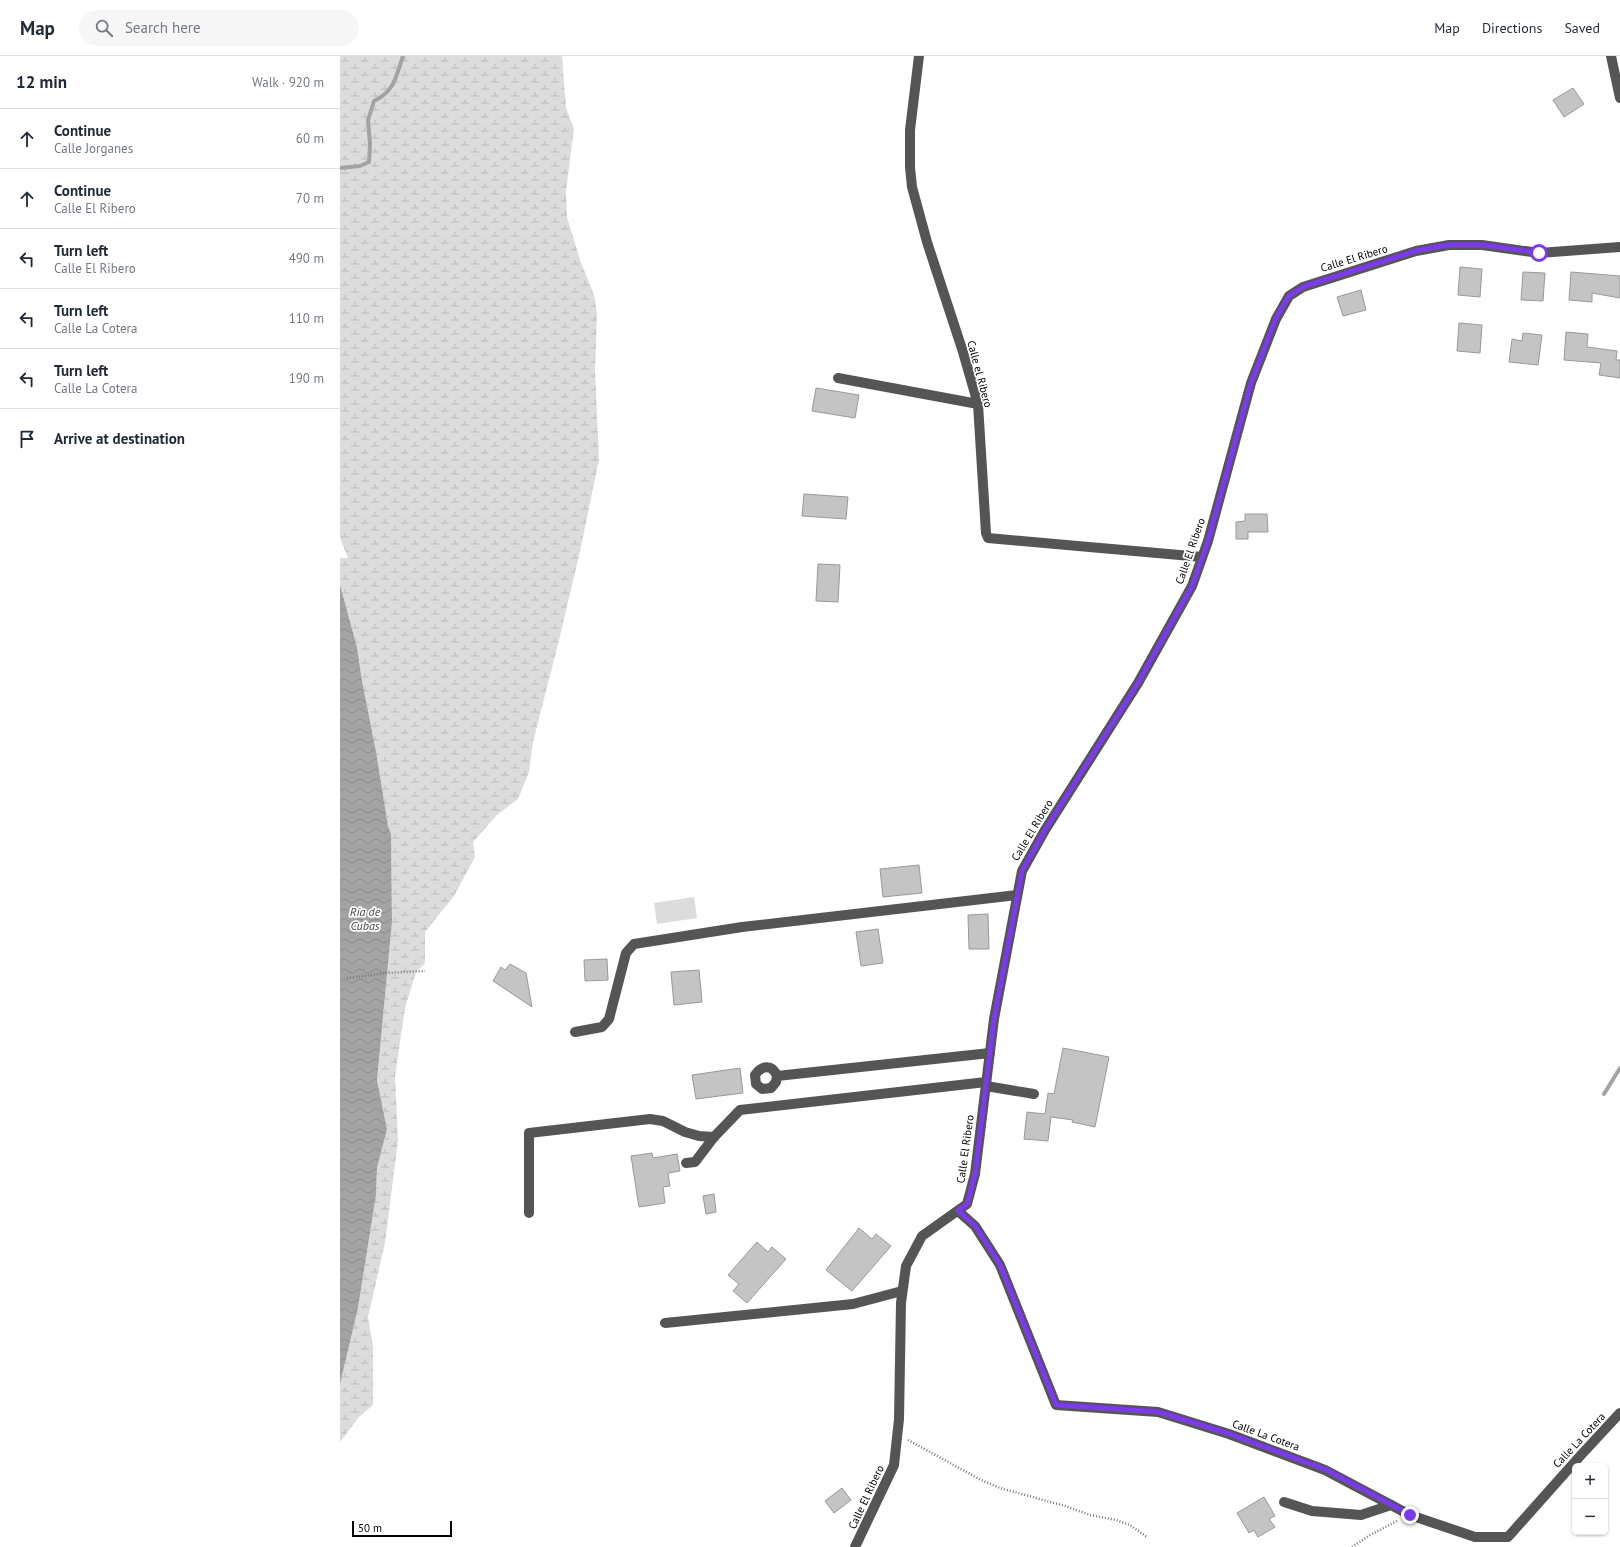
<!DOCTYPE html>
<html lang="en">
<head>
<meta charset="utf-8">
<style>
	:root { --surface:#fff; --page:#f6f6f7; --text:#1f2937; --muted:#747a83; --line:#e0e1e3 }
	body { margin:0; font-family:"PT Sans",sans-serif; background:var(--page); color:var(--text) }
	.controls { position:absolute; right:12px; bottom:12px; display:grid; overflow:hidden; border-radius:6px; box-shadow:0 1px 3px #0004 }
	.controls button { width:36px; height:36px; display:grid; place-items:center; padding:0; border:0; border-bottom:1px solid var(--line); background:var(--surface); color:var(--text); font:20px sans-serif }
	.scale { position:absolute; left:12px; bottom:10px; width:100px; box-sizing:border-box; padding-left:4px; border:2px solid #000; border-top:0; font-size:11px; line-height:14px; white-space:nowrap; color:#000; -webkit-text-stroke:3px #fff; paint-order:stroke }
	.stop { position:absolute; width:12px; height:12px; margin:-9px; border:3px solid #7c3aed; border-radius:50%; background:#fff }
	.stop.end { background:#7c3aed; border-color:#fff; box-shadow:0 1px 4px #0008 }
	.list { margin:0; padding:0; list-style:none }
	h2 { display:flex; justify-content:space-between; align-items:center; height:52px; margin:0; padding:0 16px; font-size:17px }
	h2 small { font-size:13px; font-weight:400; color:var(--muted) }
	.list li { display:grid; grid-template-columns:26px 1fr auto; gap:12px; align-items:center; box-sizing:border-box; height:60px; padding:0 16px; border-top:1px solid var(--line) }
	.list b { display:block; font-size:15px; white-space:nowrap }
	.list p { margin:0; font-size:13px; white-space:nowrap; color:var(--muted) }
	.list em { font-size:13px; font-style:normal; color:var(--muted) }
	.icon { flex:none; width:22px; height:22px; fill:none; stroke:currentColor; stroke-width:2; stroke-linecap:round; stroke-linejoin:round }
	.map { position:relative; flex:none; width:1280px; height:1491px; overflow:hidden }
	header { display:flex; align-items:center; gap:24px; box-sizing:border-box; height:56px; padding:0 20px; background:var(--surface); border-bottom:1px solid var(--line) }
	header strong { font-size:19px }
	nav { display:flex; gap:22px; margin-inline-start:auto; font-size:14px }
	.search { width:280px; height:36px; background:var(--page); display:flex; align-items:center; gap:10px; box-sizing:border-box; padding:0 14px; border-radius:22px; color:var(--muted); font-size:15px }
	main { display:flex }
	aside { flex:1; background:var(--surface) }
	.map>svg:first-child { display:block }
	.wetland { fill:url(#wetland-marsh) }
	.garden { fill:#dcdcdc }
	.water { fill:url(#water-waves) }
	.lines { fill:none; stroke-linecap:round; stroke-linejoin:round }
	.stream { stroke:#a3a3a3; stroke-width:4 }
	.building { fill:#c4c4c4; stroke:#999 }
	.path { stroke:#777; stroke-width:2.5; stroke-dasharray:1 2; stroke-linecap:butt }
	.minor { stroke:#555; stroke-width:10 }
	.route { stroke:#7c3aed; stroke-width:5 }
	.labels { text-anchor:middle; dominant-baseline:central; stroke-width:3.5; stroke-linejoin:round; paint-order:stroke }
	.street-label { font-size:11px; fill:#000; stroke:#fff }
	.water-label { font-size:12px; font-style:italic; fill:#444; stroke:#fff }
</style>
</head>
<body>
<header>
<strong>Map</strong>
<div class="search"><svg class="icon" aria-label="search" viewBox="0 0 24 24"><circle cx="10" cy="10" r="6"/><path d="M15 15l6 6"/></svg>Search here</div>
<nav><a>Map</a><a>Directions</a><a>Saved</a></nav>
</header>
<main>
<aside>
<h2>12 min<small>Walk · 920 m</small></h2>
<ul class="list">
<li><svg class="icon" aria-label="ahead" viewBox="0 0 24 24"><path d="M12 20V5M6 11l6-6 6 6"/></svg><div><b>Continue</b><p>Calle Jorganes</p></div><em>60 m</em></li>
<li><svg class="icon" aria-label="ahead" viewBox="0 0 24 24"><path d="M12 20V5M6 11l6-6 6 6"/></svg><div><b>Continue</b><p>Calle El Ribero</p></div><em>70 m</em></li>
<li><svg class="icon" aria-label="left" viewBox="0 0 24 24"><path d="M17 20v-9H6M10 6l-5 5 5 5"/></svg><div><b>Turn left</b><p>Calle El Ribero</p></div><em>490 m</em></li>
<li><svg class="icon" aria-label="left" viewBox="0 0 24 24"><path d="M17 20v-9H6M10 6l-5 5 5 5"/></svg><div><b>Turn left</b><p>Calle La Cotera</p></div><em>110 m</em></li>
<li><svg class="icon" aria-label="left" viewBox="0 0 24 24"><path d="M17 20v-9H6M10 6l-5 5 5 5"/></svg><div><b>Turn left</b><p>Calle La Cotera</p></div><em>190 m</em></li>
<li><svg class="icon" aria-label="arrive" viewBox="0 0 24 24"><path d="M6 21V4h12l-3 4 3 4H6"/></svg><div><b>Arrive at destination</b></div></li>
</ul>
</aside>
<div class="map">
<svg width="1280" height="1491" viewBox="0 0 1280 1491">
	<defs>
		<pattern id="wetland-marsh" width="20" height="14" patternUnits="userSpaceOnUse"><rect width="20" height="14" fill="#dcdcdc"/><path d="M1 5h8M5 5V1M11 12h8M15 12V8" fill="none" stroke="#bbb"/></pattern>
		<pattern id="water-waves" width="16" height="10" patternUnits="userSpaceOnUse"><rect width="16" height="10" fill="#a3a3a3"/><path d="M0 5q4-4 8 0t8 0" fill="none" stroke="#8b8b8b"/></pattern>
	</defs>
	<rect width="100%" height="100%" fill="#fff"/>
	<polygon class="wetland" points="0,0 222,0 226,52 234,73 226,135 227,161 240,204 254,239 257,257 255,315 259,403 241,491 220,580 193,686 189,716 178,743 157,759 133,786 135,801 114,840 85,876 85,907 76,916 65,952 55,1021 58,1084 45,1187 28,1261 33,1291 33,1349 19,1361 0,1386 0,1328 18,1252 36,1139 37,1112 47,1073 37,1024 52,866 51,778 48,770 22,625 17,591 0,529 0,502 8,502 0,482"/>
	<polygon class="garden" points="354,841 357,862 317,868 314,847"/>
	<polygon class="water" points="0,529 17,591 22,625 36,696 48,770 51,778 52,866 37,1024 47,1073 37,1112 36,1139 18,1252 0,1328"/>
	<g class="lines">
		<g class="stream">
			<path d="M0 112 20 110 29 106 30 88 28 64 34 45C55 35 56 20 63 0"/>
			<polyline points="1264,1038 1280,1012"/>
		</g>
	</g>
	<g class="building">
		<polygon points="1233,32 1244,48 1224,61 1213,44"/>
		<polygon points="1120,211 1142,213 1140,241 1118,239"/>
		<polygon points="1183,216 1205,217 1203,245 1181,244"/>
		<polygon points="1231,216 1280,220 1280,242 1252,237 1252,246 1229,244"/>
		<polygon points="1021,234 1026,254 1003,260 997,241"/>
		<polygon points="1119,267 1142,269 1140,297 1117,295"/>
		<polygon points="1226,276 1248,278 1247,291 1277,295 1276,304 1280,304 1280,322 1259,319 1261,307 1224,304"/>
		<polygon points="1183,277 1202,279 1198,309 1169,306 1172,283 1182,285"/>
		<polygon points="476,332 519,339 515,362 472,355"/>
		<polygon points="464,438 508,441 506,463 462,460"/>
		<polygon points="905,458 927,458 928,476 908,476 908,483 896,483 896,466 905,465"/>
		<polygon points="478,508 500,509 498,546 476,545"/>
		<polygon points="579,809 582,837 543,841 540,813"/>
		<polygon points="648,858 649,893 629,893 628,859"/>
		<polygon points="538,873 543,907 521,910 516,876"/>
		<polygon points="267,903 268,924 245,925 244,904"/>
		<polygon points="170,908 186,917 192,951 153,925 161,911 165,914"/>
		<polygon points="359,914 362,946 334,949 331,916"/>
		<polygon points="723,992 769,1001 755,1071 732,1066 733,1064 711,1061 708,1085 684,1083 687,1056 705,1058 708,1037 714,1038"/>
		<polygon points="400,1012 403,1037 356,1043 352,1019"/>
		<polygon points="312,1097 313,1102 337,1098 340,1115 328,1117 330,1130 323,1131 325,1147 299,1151 291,1100"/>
		<polygon points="374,1138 376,1156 366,1158 363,1140"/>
		<polygon points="519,1172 532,1183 536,1178 551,1190 512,1235 486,1214"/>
		<polygon points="417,1186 428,1196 432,1191 446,1203 407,1247 393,1235 399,1228 388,1219"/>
		<polygon points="502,1432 511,1444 494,1457 485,1445"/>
		<polygon points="924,1441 935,1460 929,1463 935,1471 918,1481 914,1474 909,1477 897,1457"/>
	</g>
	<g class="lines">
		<g class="path">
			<polyline points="7,922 47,917 85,915"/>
			<polyline points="568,1384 641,1424 660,1432 725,1450 750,1459 776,1464 790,1469 807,1481"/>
			<polyline points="1012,1491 1030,1479 1057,1465"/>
		</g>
		<g class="minor">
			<polyline points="579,0 570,74 570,111 572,131 587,186 623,296 638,348 646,477 648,482 862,501"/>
			<polyline points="1271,0 1280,42"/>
			<polyline points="498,322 638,348"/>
			<polyline points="235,976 262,971 269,963 286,897 294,888 402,871 677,839"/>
			<path d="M437 1020 436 1026 431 1032 422 1033 416 1028 415 1019C421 1010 432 1007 437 1020L650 997"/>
			<polyline points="646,1030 694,1038"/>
			<polyline points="374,1081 400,1054 646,1026"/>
			<polyline points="618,1155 635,1170 660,1209 716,1349 818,1356 889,1378 985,1414 1070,1459 1135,1481 1168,1481 1241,1399 1280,1357"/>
			<polyline points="189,1157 189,1077 310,1063 323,1065 345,1076 359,1080 374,1081 355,1106 346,1107"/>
			<polyline points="325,1267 513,1248 562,1235"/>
			<polyline points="944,1446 972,1455 1021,1459 1051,1449"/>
			<polyline points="515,1491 554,1409 559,1363 561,1247 566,1210 582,1180 627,1148 635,1118 654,963 682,815 705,774 798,627 852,530 868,485 911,327 936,263 949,240 963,231 1076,195 1109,189 1142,189 1199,197 1280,191"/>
		</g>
	</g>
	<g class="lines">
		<polyline class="route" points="1070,1459 986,1414 889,1378 818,1356 716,1349 660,1209 635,1170 618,1155 627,1148 635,1118 654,963 682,815 705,774 798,627 852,530 868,485 911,327 936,262 949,240 963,231 1076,195 1109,189 1142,189 1199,197"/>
	</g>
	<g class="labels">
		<g class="street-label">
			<text transform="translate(1014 202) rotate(-17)">Calle El Ribero</text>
			<text transform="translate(640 318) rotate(75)">Calle el Ribero</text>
			<text transform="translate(850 495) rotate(-71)">Calle El Ribero</text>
			<text transform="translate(692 774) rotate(-59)">Calle El Ribero</text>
			<text transform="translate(625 1093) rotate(-82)">Calle El Ribero</text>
			<text transform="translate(926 1379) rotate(20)">Calle La Cotera</text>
			<text transform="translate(1239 1384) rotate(-47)">Calle La Cotera</text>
			<text transform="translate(526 1441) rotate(-65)">Calle El Ribero</text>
		</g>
		<g class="water-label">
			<text x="25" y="855">Ría de<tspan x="25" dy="14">Cubas</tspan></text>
		</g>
	</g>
</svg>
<div class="controls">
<button>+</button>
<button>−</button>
</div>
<div class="scale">50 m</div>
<div class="stop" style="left:1199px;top:197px"></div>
<div class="stop end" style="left:1070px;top:1459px"></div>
</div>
</main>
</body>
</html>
